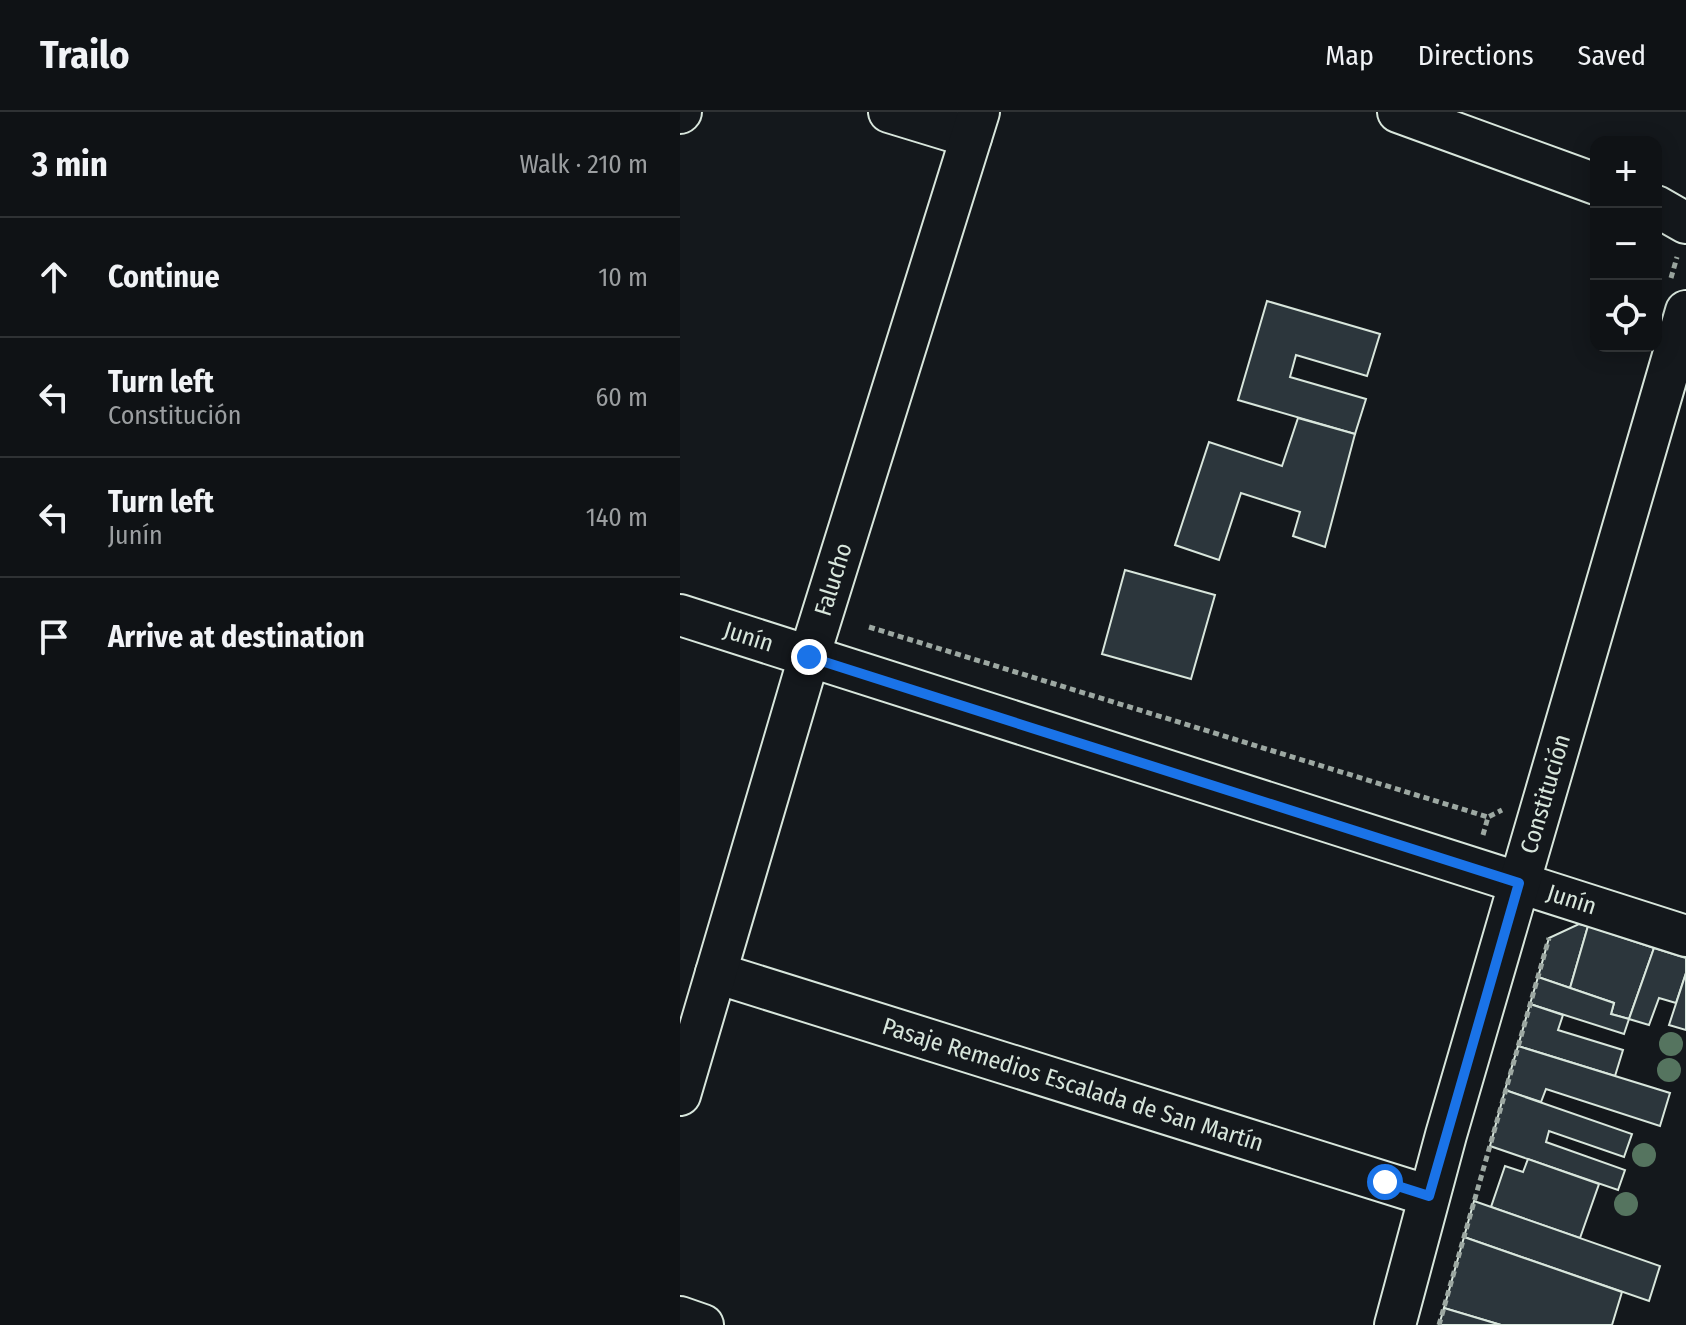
<!DOCTYPE html>
<html lang="en">
<head>
<meta charset="utf-8">
<style>
	:root { --surface:#0f1215; --page:#1d2022; --text:#f1f3f6; --muted:#9b9ea0; --line:#2f3234 }
	body { margin:0; font-family:"Fira Sans Condensed",sans-serif; background:var(--page); color:var(--text) }
	.controls { position:absolute; right:24px; top:24px; display:grid; overflow:hidden; border-radius:16px; box-shadow:0 4px 20px #0003 }
	.controls button { width:72px; height:72px; display:grid; place-items:center; padding:0; border:0; border-bottom:2px solid var(--line); background:var(--surface); color:var(--text); font:40px sans-serif }
	.stop { position:absolute; width:24px; height:24px; margin:-18px; border:6px solid #1a73e8; border-radius:50%; background:#fff }
	.stop.end { background:#1a73e8; border-color:#fff; box-shadow:0 2px 8px #0008 }
	.list { margin:0; padding:0; list-style:none }
	h2 { display:flex; justify-content:space-between; align-items:center; height:104px; margin:0; padding:0 32px; font-size:34px }
	h2 small { font-size:26px; font-weight:400; color:var(--muted) }
	.list li { display:grid; grid-template-columns:52px 1fr auto; gap:24px; align-items:center; box-sizing:border-box; height:120px; padding:0 32px; border-top:2px solid var(--line) }
	.list b { display:block; font-size:30px; white-space:nowrap }
	.list p { margin:0; font-size:26px; white-space:nowrap; color:var(--muted) }
	.list em { font-size:26px; font-style:normal; color:var(--muted) }
	.icon { flex:none; width:44px; height:44px; fill:none; stroke:currentColor; stroke-width:2; stroke-linecap:round; stroke-linejoin:round }
	.map { position:relative; flex:none; width:1006px; height:1213px; overflow:hidden }
	header { display:flex; align-items:center; gap:48px; box-sizing:border-box; height:112px; padding:0 40px; background:var(--surface); border-bottom:2px solid var(--line) }
	header strong { font-size:38px }
	nav { display:flex; gap:44px; margin-inline-start:auto; font-size:28px }
	main { display:flex }
	aside { flex:1; background:var(--surface) }
	.map>svg:first-child { display:block }
	.building { fill:#2c363c; stroke:#d8e6dc; stroke-width:2 }
	.lines { fill:none; stroke-linecap:round; stroke-linejoin:round }
	.minor-casing { stroke:#d8e6dc; stroke-width:44 }
	.path { stroke:#9da8a2; stroke-width:5; stroke-dasharray:6 4; stroke-linecap:butt }
	.minor { stroke:#14181c; stroke-width:40 }
	.tree { fill:#55745f }
	.route { stroke:#1a73e8; stroke-width:10 }
	.labels { text-anchor:middle; dominant-baseline:central; stroke-width:6; stroke-linejoin:round; paint-order:stroke }
	.street-label { font-size:24px; fill:#d8e6dc; stroke:#14181c }
</style>
</head>
<body>
<header>
<strong>Trailo</strong>
<nav><a>Map</a><a>Directions</a><a>Saved</a></nav>
</header>
<main>
<aside>
<h2>3 min<small>Walk · 210 m</small></h2>
<ul class="list">
<li><svg class="icon" aria-label="ahead" viewBox="0 0 24 24"><path d="M12 20V5M6 11l6-6 6 6"/></svg><div><b>Continue</b></div><em>10 m</em></li>
<li><svg class="icon" aria-label="left" viewBox="0 0 24 24"><path d="M17 20v-9H6M10 6l-5 5 5 5"/></svg><div><b>Turn left</b><p>Constitución</p></div><em>60 m</em></li>
<li><svg class="icon" aria-label="left" viewBox="0 0 24 24"><path d="M17 20v-9H6M10 6l-5 5 5 5"/></svg><div><b>Turn left</b><p>Junín</p></div><em>140 m</em></li>
<li><svg class="icon" aria-label="arrive" viewBox="0 0 24 24"><path d="M6 21V4h12l-3 4 3 4H6"/></svg><div><b>Arrive at destination</b></div></li>
</ul>
</aside>
<div class="map">
<svg width="1006" height="1213" viewBox="0 0 1006 1213">
	<rect width="100%" height="100%" fill="#14181c"/>
	<g class="building">
		<polygon points="587,189 700,222 687,264 616,243 610,265 686,287 675,322 558,288"/>
		<polygon points="618,306 675,322 645,435 613,424 620,400 561,381 539,448 495,433 529,330 602,354"/>
		<polygon points="445,458 535,483 511,567 422,542"/>
		<polygon points="899,812 908,814 890,876 858,865 869,826"/>
		<polygon points="908,814 974,836 949,907 931,902 934,891 890,876"/>
		<polygon points="974,836 1006,846 1006,861 996,891 979,886 969,913 949,907"/>
		<polygon points="1006,861 1006,918 989,913"/>
		<polygon points="858,865 934,891 931,902 949,907 944,922 850,892"/>
		<polygon points="850,892 883,903 878,918 943,938 935,964 838,934"/>
		<polygon points="838,934 990,981 980,1014 866,977 861,990 825,978"/>
		<polygon points="825,978 952,1022 944,1045 869,1019 866,1030 945,1058 938,1078 810,1034"/>
		<polygon points="848,1047 919,1072 900,1126 811,1095 825,1054 843,1060"/>
		<polygon points="794,1089 980,1154 969,1189 784,1125"/>
		<polygon points="784,1125 942,1180 932,1213 821,1213 764,1196"/>
		<polygon points="764,1196 821,1213 759,1213"/>
	</g>
	<g class="lines">
		<g class="minor-casing">
			<g id="minor">
				<polyline points="209,0 291,25"/>
				<polyline points="718,0 916,72"/>
				<polyline points="0,1 1,0"/>
				<polyline points="976,94 1006,111"/>
				<path id="s1" d="M0 503 1006 824"/>
				<path id="s2" d="M36 861 749 1084"/>
				<path id="s3" d="M0 983 129 545 299 0"/>
				<polyline points="0,1205 23,1213"/>
				<path id="s4" d="M715 1213 766 1023 1006 199"/>
			</g>
		</g>
		<g class="path">
			<polyline points="991,166 997,145"/>
			<polyline points="189,515 808,705"/>
			<polyline points="803,723 808,705 822,698"/>
			<polyline points="759,1213 869,826"/>
		</g>
		<use href="#minor" class="minor"/>
	</g>
	<g class="tree">
		<circle cx="991" cy="932" r="12"/>
		<circle cx="989" cy="958" r="12"/>
		<circle cx="964" cy="1043" r="12"/>
		<circle cx="946" cy="1092" r="12"/>
	</g>
	<g class="lines">
		<polyline class="route" points="129,545 839,771 749,1084 705,1070"/>
	</g>
	<g class="labels">
		<g class="street-label">
			<text stroke="none"><textPath href="#s3" startOffset="538">Falucho</textPath></text>
			<text stroke="none"><textPath href="#s1" startOffset="72">Junín</textPath></text>
			<text stroke="none"><textPath href="#s4" startOffset="552">Constitución</textPath></text>
			<text stroke="none"><textPath href="#s1" startOffset="936">Junín</textPath></text>
			<text stroke="none"><textPath href="#s2" startOffset="374">Pasaje Remedios Escalada de San Martín</textPath></text>
		</g>
	</g>
</svg>
<div class="controls">
<button>+</button>
<button>−</button>
<button><svg class="icon" aria-label="locate" viewBox="0 0 24 24"><circle cx="12" cy="12" r="6"/><path d="M12 2v4M12 18v4M2 12h4M18 12h4"/></svg></button>
</div>
<div class="stop" style="left:705px;top:1070px"></div>
<div class="stop end" style="left:129px;top:545px"></div>
</div>
</main>
</body>
</html>
